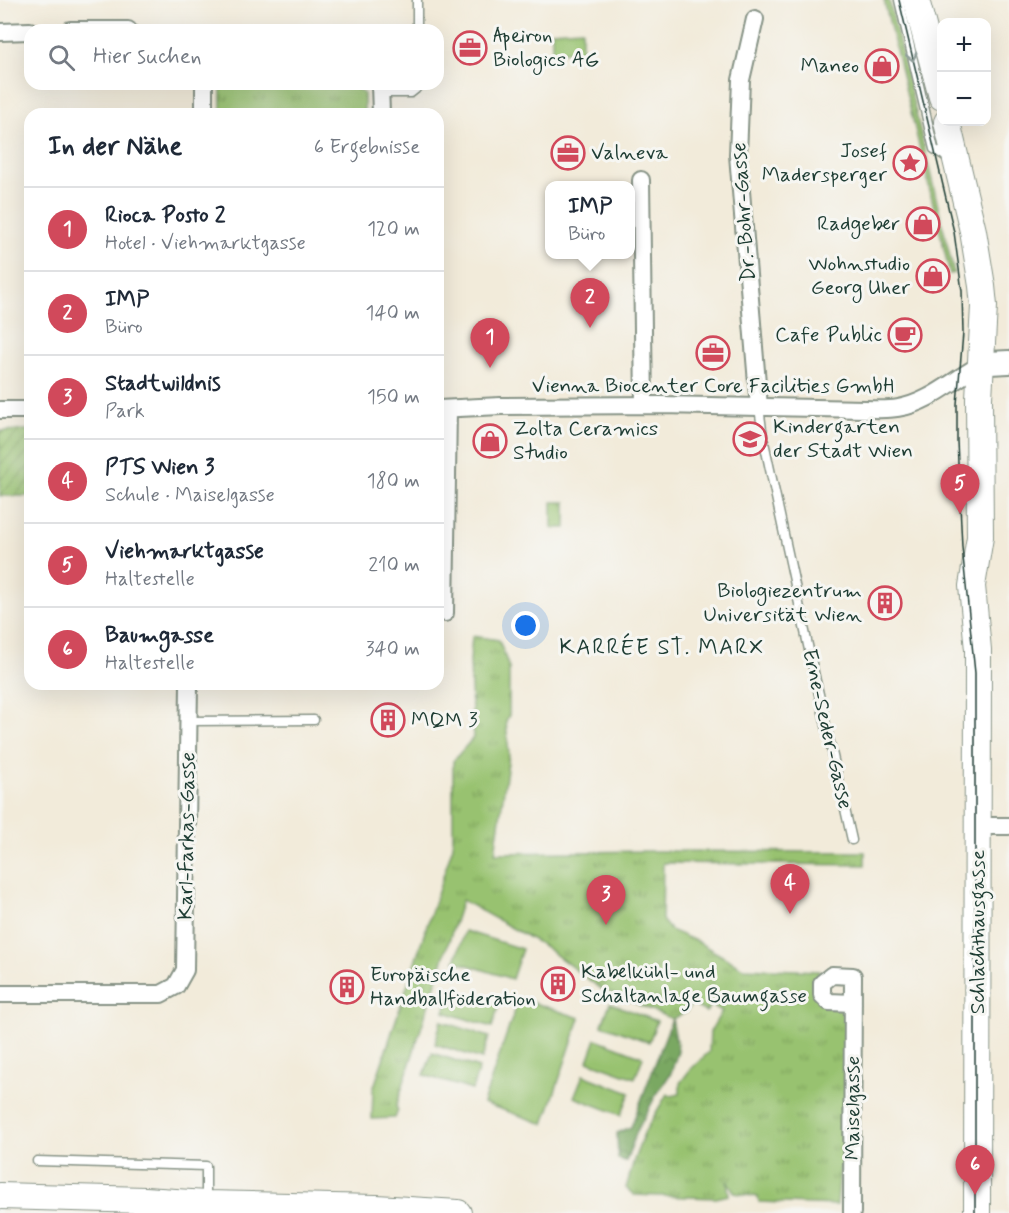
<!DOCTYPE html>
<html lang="de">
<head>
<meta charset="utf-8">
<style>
	:root { --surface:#fff; --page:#f2f2f3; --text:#1f2937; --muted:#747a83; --line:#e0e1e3; --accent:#d1495b }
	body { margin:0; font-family:Mynerve,sans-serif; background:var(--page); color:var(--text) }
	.controls { position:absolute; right:18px; top:18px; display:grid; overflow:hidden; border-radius:12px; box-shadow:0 6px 24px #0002 }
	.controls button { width:54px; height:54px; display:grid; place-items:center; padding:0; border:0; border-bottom:2px solid var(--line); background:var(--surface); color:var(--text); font:30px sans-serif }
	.you { position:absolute; left:526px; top:626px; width:21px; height:21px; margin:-15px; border:4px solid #fff; border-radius:50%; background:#1a73e8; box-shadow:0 0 0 9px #1a73e833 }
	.badge { display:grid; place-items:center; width:39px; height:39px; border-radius:50%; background:var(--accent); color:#fff; font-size:20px; font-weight:700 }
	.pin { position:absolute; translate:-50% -50px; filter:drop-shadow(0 2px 3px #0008) }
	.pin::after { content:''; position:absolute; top:32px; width:21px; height:18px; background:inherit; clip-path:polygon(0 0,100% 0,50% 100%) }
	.popup { position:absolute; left:545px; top:181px; width:90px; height:78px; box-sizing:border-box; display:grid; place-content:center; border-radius:12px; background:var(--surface); filter:drop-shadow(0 2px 4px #0005); font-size:20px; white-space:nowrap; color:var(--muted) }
	.popup b { font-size:22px; color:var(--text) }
	.popup::after { content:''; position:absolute; left:50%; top:100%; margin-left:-12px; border:12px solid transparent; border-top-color:var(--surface) }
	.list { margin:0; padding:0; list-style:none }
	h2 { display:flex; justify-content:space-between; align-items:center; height:78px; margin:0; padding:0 24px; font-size:26px }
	h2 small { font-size:20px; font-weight:400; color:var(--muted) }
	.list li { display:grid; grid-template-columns:39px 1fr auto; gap:18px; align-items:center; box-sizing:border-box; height:84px; padding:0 24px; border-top:2px solid var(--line) }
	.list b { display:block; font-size:22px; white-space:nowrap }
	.list p { margin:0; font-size:20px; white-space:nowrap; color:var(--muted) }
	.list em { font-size:20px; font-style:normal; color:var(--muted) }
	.icon { flex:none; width:33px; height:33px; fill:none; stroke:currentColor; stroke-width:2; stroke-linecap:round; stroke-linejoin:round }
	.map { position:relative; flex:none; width:1009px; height:1213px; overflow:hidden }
	.search { position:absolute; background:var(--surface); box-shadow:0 6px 24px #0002; left:24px; top:24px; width:420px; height:66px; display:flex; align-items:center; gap:15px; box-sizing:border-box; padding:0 21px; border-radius:18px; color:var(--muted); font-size:22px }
	.panel { position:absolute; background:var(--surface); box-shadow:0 6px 24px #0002; left:24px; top:108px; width:420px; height:582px; border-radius:18px }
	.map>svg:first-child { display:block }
	.grass { fill:#98c26f; stroke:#5c8052; stroke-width:1.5 }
	.forest { fill:url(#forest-crowns); stroke:#4c724b; stroke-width:1.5 }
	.park { fill:url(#park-tufts); stroke:#5c8052; stroke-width:1.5 }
	.garden { fill:url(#garden-furrows); stroke:#5c8052; stroke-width:1.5 }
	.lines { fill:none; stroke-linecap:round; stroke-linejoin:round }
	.service-casing { stroke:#889487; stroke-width:11 }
	.minor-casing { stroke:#889487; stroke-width:20 }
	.secondary-casing { stroke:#889487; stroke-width:26 }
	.primary-casing { stroke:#889487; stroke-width:28 }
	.service { stroke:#fff; stroke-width:8 }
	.minor { stroke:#fff; stroke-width:16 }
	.secondary { stroke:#fff; stroke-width:22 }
	.primary { stroke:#fff; stroke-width:26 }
	.tram { stroke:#1f3d34; stroke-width:1.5 }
	.oneway { stroke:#8f9e9a }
	.labels { text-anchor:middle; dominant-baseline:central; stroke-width:6; stroke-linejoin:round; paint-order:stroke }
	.poi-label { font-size:21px; fill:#1f3d34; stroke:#f6f6f2; text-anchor:start }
	.street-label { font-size:21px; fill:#1f3d34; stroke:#f6f6f2 }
	.neighbourhood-label { font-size:22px; letter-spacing:1.5px; fill:#1f3d34; stroke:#f6f6f2 }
</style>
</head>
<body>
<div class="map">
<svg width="1009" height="1213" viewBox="0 0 1009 1213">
	<defs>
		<pattern id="forest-crowns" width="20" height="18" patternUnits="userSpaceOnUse" patternTransform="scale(1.5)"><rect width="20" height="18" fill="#7aa862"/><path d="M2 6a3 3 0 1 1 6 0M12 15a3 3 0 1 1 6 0" fill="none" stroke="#638a52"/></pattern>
		<pattern id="park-tufts" width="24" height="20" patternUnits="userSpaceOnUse" patternTransform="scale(1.5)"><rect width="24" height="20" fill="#98c26f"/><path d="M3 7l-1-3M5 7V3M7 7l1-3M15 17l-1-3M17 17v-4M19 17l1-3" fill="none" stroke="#7b9f5c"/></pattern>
		<pattern id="garden-furrows" width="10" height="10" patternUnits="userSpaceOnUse" patternTransform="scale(1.5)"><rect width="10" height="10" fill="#98c26f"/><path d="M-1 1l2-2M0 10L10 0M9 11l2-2" fill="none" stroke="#7b9f5c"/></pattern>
	</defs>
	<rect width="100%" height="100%" fill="#f6f6f2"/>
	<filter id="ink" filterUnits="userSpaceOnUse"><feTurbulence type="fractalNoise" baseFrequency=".0167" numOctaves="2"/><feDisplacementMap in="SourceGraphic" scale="12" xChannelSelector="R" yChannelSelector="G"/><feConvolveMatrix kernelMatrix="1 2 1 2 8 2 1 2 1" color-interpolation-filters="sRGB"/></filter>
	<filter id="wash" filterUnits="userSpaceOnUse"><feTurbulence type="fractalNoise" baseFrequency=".008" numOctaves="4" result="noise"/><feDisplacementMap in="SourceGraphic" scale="24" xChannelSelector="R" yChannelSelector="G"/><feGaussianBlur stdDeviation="1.35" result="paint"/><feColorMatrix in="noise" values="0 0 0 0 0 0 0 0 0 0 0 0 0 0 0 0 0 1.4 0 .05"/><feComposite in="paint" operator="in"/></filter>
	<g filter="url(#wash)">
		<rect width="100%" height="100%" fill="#f2ebda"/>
		<g class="grass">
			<polygon points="884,0 889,0 954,273 950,274"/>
			<polygon points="582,29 582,51 552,52 552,31"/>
			<polygon points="465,931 522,949 512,979 455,961"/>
			<polygon points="451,989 499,1005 492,1027 444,1012"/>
			<polygon points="519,998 580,1018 544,1124 483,1103"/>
			<polygon points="610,1003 657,1021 649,1042 602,1025"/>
			<polygon points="441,1021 489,1037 482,1059 435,1044"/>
			<polygon points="596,1039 643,1057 635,1078 588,1061"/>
			<polygon points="432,1053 479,1068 472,1090 424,1075"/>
			<polygon points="583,1075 630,1093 621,1115 574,1097"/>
		</g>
		<polygon class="forest" points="672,1019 678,1051 671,1073 655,1097 637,1131 626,1161 618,1159 617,1133 631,1127"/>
		<g class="park">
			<polygon points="221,84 351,84 364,94 364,114 221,114"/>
			<rect x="552" y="502" width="14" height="26"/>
			<polygon points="472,636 499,640 509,668 509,715 506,721 509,755 495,853 653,851 865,852 865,865 663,863 662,920 670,930 696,941 743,968 819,971 817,994 826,1006 849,1012 846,1161 840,1168 837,1205 759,1202 758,1197 735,1193 727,1181 729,1195 716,1198 634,1195 626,1188 634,1160 644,1133 667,1094 671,1096 680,1094 680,1083 690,1070 709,1052 710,1032 722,1011 711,1005 706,1012 691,1004 686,1012 672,1019 600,988 544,946 462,900 396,1107 398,1110 395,1118 372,1119 373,1090 453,846 453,761 473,738 470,661"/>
		</g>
		<polygon class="garden" points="30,430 30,496 0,496 0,431"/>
	</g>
	<g filter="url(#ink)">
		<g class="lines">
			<g class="service-casing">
				<g id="service">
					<polyline points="899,0 934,149 951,160"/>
					<polyline points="417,30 417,0"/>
					<polyline points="381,93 411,93 416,89 416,84"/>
					<polyline points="759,407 763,437 809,650 852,840"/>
					<polyline points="189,721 314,720"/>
					<polyline points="37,1161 206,1166 206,1200"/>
				</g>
			</g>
			<g class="minor-casing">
				<g id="minor">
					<polyline points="755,19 741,80 738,155 759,407"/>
					<polyline points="70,30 128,30"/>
					<polyline points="0,32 30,31"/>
					<polyline points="380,84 381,114"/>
					<polyline points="204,114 204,84"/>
					<polyline points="641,180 644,405"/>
					<path d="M438 409 501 406 661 405 865 409C876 409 887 410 898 408 929 403 953 380 980 365"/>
					<polyline points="0,410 30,410"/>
					<polyline points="445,613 448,409"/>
					<polyline points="978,826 1009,826"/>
					<polyline points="0,994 161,994 176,986 185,970 189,684"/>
					<polyline points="852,1213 853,976 832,975 822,983 822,995 829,1002 853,1003"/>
				</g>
			</g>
			<g class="secondary-casing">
				<polyline id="secondary" points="980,365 989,363 1009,362"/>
			</g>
			<g class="primary-casing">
				<g id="primary">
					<polyline points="916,0 942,97"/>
					<polyline points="947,122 973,231 982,286 984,306 979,398 980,537 972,586 978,650 977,1213"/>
					<polyline points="0,1196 145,1200 206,1204 376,1208 458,1213"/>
				</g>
			</g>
			<use href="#service" class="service"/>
			<use href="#minor" class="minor"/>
			<use href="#secondary" class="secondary"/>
			<use href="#primary" class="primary"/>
			<polyline class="tram" points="899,0 954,232 962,291 963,333 957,404 957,441 962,547 975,673 975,1213"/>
		</g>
		<defs><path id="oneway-chevron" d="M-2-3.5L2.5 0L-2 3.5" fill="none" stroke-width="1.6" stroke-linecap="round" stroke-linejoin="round" transform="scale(1.5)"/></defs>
		<use class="oneway" href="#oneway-chevron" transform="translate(912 57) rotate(76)"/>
	</g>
	<defs>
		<g id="office-ring" transform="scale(1.725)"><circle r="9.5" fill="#f6f6f2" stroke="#d1495b" stroke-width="1.5"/><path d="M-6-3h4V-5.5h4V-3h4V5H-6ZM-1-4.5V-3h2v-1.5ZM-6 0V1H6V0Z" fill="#d1495b"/></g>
		<g id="shop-ring" transform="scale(1.725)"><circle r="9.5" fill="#f6f6f2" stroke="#d1495b" stroke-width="1.5"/><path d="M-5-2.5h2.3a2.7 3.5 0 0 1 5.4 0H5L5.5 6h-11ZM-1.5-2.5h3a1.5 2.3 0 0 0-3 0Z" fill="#d1495b"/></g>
		<g id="sight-ring" transform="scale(1.725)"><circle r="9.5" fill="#f6f6f2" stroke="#d1495b" stroke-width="1.5"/><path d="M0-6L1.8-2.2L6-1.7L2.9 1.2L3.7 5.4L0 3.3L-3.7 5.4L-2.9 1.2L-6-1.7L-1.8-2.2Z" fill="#d1495b"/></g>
		<g id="cafe-ring" transform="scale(1.725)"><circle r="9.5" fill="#f6f6f2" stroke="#d1495b" stroke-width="1.5"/><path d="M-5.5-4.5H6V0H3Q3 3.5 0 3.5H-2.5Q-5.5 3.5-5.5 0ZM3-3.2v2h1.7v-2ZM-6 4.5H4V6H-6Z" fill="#d1495b"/></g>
		<g id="school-ring" transform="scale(1.725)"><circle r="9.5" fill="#f6f6f2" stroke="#d1495b" stroke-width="1.5"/><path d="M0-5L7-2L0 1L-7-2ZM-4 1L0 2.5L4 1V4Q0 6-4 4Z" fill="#d1495b"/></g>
		<g id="building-ring" transform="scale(1.725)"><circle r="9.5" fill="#f6f6f2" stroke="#d1495b" stroke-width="1.5"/><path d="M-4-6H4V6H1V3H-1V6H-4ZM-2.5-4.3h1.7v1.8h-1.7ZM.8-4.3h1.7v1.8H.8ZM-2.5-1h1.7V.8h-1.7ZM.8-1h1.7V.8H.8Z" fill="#d1495b"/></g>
	</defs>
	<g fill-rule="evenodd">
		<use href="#office-ring" x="470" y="48"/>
		<use href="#shop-ring" x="882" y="66"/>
		<use href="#office-ring" x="568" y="153"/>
		<use href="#sight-ring" x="910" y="163"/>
		<use href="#shop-ring" x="923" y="224"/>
		<use href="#shop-ring" x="933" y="276"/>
		<use href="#cafe-ring" x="905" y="335"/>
		<use href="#office-ring" x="713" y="353"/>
		<use href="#school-ring" x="750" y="439"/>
		<use href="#shop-ring" x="490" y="441"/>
		<use href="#building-ring" x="885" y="603"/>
		<use href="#building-ring" x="388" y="720"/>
		<use href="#building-ring" x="558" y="984"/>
		<use href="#building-ring" x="347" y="987"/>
	</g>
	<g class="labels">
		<g class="poi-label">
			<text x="493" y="36">Apeiron<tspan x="493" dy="24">Biologics AG</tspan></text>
			<text x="859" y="66" text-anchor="end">Maneo</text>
			<text x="887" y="151" text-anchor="end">Josef<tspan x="887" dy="24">Madersperger</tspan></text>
			<text x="591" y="153">Valneva</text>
			<text x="900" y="224" text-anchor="end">Radgeber</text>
			<text x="910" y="264" text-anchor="end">Wohnstudio<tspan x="910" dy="24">Georg Uher</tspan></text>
			<text x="882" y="335" text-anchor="end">Cafe Public</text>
			<text x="713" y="386" text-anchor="middle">Vienna Biocenter Core Facilities GmbH</text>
			<text x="773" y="427">Kindergarten<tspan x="773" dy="24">der Stadt Wien</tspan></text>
			<text x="513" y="429">Zolta Ceramics<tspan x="513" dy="24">Studio</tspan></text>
			<text x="862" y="591" text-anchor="end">Biologiezentrum<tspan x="862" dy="24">Universität Wien</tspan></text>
			<text x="411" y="720">MQM 3</text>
			<text x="581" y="972">Kabelkühl- und<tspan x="581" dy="24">Schaltanlage Baumgasse</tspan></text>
			<text x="370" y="975">Europäische<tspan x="370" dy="24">Handballföderation</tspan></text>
		</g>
		<g class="street-label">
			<text transform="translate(744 212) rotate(-94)">Dr.-Bohr-Gasse</text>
			<text transform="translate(827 729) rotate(77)">Erne-Seder-Gasse</text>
			<text transform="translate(187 836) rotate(-89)">Karl-Farkas-Gasse</text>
			<text transform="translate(978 932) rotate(-90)">Schlachthausgasse</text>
			<text transform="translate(853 1108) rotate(-90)">Maiselgasse</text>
		</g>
		<g class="neighbourhood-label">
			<text x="662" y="648">KARRÉE ST. MARX</text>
		</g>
	</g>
</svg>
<div class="controls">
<button>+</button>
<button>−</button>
</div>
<div class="you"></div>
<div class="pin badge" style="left:490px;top:368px">1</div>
<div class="pin badge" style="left:590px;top:328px">2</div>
<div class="popup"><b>IMP</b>Büro</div>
<div class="pin badge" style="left:606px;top:925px">3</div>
<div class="pin badge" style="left:790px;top:914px">4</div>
<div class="pin badge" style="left:960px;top:514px">5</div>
<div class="pin badge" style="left:975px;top:1195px">6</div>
<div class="search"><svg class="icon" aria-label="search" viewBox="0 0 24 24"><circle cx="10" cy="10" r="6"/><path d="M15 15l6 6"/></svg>Hier suchen</div>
<section class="panel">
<h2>In der Nähe<small>6 Ergebnisse</small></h2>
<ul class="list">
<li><span class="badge">1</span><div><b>Rioca Posto 2</b><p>Hotel · Viehmarktgasse</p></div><em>120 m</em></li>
<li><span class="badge">2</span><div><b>IMP</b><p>Büro</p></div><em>140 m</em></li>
<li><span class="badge">3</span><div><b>Stadtwildnis</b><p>Park</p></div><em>150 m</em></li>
<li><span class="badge">4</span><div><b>PTS Wien 3</b><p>Schule · Maiselgasse</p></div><em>180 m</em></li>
<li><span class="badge">5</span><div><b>Viehmarktgasse</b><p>Haltestelle</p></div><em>210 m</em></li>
<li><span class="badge">6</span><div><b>Baumgasse</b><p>Haltestelle</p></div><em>340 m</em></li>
</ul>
</section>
</div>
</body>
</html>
